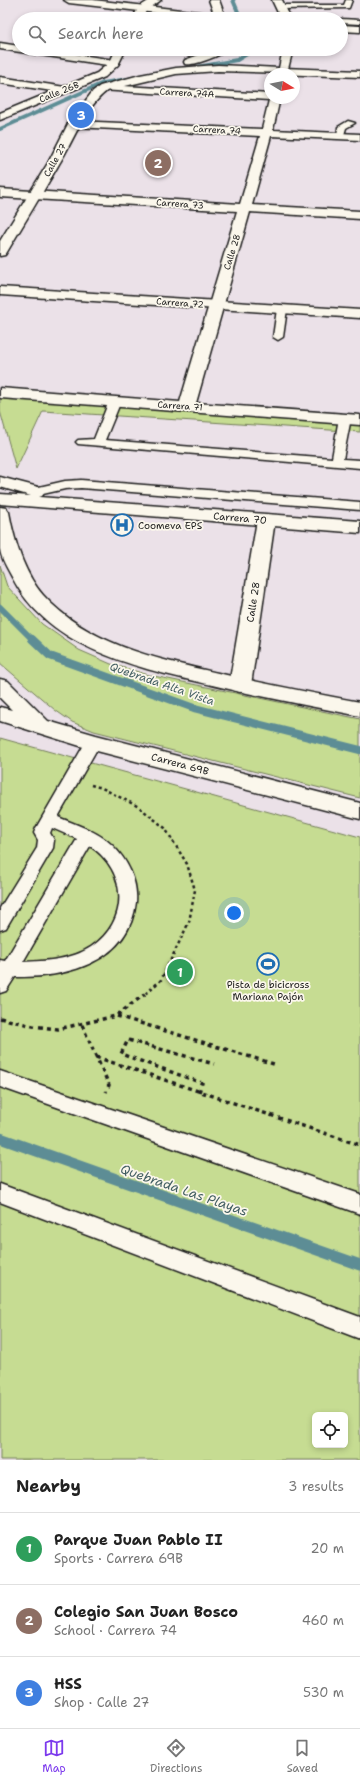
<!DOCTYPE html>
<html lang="en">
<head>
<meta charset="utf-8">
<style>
	:root { --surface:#fff; --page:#f2f2f2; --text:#222; --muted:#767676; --line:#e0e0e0; --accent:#7c3aed }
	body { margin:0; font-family:"Shantell Sans",sans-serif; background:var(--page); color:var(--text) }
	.controls { position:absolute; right:12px; bottom:12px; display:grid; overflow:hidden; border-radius:6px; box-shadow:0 2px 6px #0003 }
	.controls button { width:36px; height:36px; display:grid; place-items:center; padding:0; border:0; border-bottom:1px solid var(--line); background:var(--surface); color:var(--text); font:20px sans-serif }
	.compass { position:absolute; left:264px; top:68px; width:36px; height:36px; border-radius:50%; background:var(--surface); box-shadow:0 2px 6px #0003; rotate:100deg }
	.you { position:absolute; left:234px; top:913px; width:14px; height:14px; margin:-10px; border:3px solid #fff; border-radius:50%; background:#1a73e8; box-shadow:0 0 0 6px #1a73e833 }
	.badge { display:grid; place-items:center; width:26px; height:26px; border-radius:50%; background:var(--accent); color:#fff; font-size:13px; font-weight:700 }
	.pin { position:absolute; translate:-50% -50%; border:2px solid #fff; box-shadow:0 1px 4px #0006 }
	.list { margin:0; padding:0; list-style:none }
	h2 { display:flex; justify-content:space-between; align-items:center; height:52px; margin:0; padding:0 16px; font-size:17px }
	h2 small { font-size:13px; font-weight:400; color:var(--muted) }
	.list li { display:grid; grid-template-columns:26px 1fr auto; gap:12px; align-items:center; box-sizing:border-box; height:72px; padding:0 16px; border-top:1px solid var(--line) }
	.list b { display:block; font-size:15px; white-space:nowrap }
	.list p { margin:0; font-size:13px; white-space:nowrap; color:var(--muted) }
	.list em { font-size:13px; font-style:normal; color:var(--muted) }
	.icon { flex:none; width:22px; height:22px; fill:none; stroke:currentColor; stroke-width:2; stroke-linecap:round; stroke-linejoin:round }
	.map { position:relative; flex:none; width:360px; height:1460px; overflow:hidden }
	.search { position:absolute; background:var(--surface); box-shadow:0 2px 6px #0003; left:12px; right:12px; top:12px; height:44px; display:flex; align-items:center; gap:10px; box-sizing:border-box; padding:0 14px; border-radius:22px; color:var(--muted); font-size:15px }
	.sheet { height:268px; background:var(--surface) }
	nav { display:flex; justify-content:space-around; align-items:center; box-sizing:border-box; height:56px; border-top:1px solid var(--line); background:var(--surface); font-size:11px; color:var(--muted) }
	nav a { display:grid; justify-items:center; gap:2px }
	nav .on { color:var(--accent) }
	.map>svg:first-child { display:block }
	.green { fill:#c6dc92; stroke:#717c57; fill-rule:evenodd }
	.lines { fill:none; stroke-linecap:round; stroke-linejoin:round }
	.stream-far3 { stroke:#5d8d95; stroke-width:4 }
	.stream-far2 { stroke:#5d8d95; stroke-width:6 }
	.stream-far1 { stroke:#5d8d95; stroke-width:8 }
	.stream { stroke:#5d8d95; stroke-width:11 }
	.service-casing { stroke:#1c1c1c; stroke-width:3 }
	.minor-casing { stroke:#1c1c1c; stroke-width:3 }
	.tertiary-casing { stroke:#1c1c1c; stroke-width:3 }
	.secondary-casing { stroke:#1c1c1c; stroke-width:3 }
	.path-far1 { stroke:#1c1c1c; stroke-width:2.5; stroke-dasharray:3 3; stroke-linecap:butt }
	.path { stroke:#1c1c1c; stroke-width:3.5; stroke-dasharray:4 4; stroke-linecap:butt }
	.service { fill:#fbf7ec; fill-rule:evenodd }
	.minor { fill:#fbf7ec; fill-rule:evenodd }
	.tertiary { fill:#fbf7ec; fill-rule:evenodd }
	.secondary { fill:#fbf7ec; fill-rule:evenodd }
	.labels { text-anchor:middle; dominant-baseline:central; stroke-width:3.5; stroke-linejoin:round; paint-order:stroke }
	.far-street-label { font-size:9px; fill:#1c1c1c; stroke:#fbf7ec }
	.street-label { font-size:10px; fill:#1c1c1c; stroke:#fbf7ec }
	.poi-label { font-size:10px; fill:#1c1c1c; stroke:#fbf7ec; text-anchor:start }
	.water-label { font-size:11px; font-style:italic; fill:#425e62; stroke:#fbf7ec }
	.near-water-label { font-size:13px; font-style:italic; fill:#425e62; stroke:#fbf7ec }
</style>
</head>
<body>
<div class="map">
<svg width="360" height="1460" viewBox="0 0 360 1460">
	<rect width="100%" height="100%" fill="#ebe1e8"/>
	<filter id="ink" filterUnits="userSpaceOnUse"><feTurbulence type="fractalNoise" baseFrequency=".025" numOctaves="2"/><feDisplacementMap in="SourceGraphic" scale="8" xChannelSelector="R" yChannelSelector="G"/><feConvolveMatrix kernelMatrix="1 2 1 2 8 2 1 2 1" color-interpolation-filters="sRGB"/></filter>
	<g filter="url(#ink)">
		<g class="green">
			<polygon points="0,398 360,425 360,432 43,411 16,469 0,411"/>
			<polygon points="0,565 7,586 42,624 79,650 111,664 149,675 360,719 360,798 94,731 72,722 55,710 0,663"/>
			<path d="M0 738 360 837V1460H0ZM315 1415H345V1445H315Z"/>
		</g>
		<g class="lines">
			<g class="stream-far3">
				<polyline points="233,0 241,19"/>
				<polyline points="197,67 237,60 250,52 250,49"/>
				<polyline points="0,129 103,83 134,78"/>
			</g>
			<polyline class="stream-far2" points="0,607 33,640"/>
			<polyline class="stream-far1" points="32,639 50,656 194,708 360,750"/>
			<polyline class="stream" points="0,1138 360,1265"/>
			<g class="service-casing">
				<g id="service">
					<polygon points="346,0 352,0 349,8 280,9 277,7 280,5 344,5"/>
					<polygon points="341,19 360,20 360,24 341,23"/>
					<polygon points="348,121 355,123 346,128 343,138 337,138 338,127"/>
					<polygon points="282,306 287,309 283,337 278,340 273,337 277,309"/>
					<polygon points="115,398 121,401 105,440 332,458 339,418 341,416 349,416 351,418 343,459 360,460 360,468 78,444 76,442 78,440 94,439 109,401"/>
					<polygon points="81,480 360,502 360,510 81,488 65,489 34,496 28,492 30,489 65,481"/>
					<path d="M93 737 98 738 101 742 58 817C77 825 97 831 112 845 127 859 138 881 136 902 129 962 67 978 15 977L6 991 0 993V960L5 961 77 839 52 828 50 833 54 840 53 848 6 928 0 930V908L37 848 38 840 34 833 36 828 88 738ZM90 846C128 871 130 921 91 947 71 960 46 961 23 962Z"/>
					<polygon points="0,1071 360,1194 360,1214 0,1087"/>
					<polygon points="0,1184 360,1317 360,1339 0,1202"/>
				</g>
			</g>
			<g class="minor-casing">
				<g id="minor">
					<polygon points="0,43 19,46 19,49 42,49 114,60 119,63 114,66 0,49"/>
					<polygon points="283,68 360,71 360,77 277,74 279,69"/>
					<polygon points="0,77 65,87 70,90 65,93 0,83"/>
					<polygon points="104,85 270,94 270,98 280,98 273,130 360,134 360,140 271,136 252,205 360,211 360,219 250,212 196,403 360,415 360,425 0,398 0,388 180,402 237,211 0,197 0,189 240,204 260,136 74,127 68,124 74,121 262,129 269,100 100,90 99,88"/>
					<polygon points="266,515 272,516 275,520 251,685 247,690 240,692 233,690 229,685 257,520 260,516"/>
				</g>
			</g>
			<g class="tertiary-casing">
				<g id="tertiary">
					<polygon points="150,0 161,0 146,11 142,19 132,19 139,7"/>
					<polygon points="209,0 219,0 226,19 216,19"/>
					<polygon points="272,0 282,0 291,19 281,19"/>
					<polygon points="116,49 126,49 118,65 105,77 0,120 0,113 97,73 110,62"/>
					<path d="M215 49H227C221 56 194 66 185 64L184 62 185 60Z"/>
					<path d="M283 49H293L287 73 218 71 176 74 108 90C84 108 74 140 59 164 42 194 24 223 7 252L5 255 0 256V241L48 163 68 124 93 91 100 86 140 75 176 68 218 65 279 68Z"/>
					<polygon points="0,287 360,310 360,318 0,295"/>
					<path d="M0 507 6 508 9 512C14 540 24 573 43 595 87 644 156 659 218 673 265 684 312 693 360 702V716C311 706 261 697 212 685 139 668 49 650 12 577 7 568 1 558 0 549 0 535 0 520 0 507Z"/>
					<polygon points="0,679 8,681 48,721 96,735 360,803 360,819 93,750 0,721 0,707 12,710 0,698"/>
				</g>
			</g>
			<g class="secondary-casing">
				<g id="secondary">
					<polygon points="64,0 93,0 234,16 239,19 209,19 69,3"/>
					<polygon points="341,25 360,26 360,32 341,31"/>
					<polygon points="0,477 42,488 45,492 42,496 39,497 360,521 360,533 0,504 0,494 31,496 0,487"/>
				</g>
			</g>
			<polyline class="path-far1" points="91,785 102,788 139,807 165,828 187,864 195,890 189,922 161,980 144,995"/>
			<g class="path">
				<polyline points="117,1016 277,1065"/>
				<polyline points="0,1018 33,1026 58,1029 116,1016 145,994"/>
				<polyline points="82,1025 109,1085 106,1092"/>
				<polyline points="96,1057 360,1145"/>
				<polyline points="199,1092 202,1083 121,1054 128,1040 214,1064"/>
			</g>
			<use href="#service" class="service"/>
			<use href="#minor" class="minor"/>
			<use href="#tertiary" class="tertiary"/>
			<use href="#secondary" class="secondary"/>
		</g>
	</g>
	<defs>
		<g id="hospital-ring" transform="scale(1.15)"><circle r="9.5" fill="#fbf7ec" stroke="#1f6fb2" stroke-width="1.5"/><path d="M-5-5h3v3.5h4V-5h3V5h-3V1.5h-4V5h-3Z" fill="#1f6fb2"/></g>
		<g id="stadium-ring" transform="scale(1.15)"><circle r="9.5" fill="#fbf7ec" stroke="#1f6fb2" stroke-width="1.5"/><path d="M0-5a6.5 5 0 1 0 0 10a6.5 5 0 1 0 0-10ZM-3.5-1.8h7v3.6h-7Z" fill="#1f6fb2"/></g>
	</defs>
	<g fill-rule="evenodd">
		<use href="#hospital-ring" x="122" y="525"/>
		<use href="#stadium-ring" x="268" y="964"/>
	</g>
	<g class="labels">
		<g class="far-street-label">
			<text transform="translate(59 92) rotate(-22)">Calle 26B</text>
			<text transform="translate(187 93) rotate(3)">Carrera 74A</text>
			<text transform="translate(217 130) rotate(3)">Carrera 74</text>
			<text transform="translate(55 160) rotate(-61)">Calle 27</text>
			<text transform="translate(180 204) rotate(4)">Carrera 73</text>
			<text transform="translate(232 252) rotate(-73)">Calle 28</text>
			<text transform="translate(180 303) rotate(4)">Carrera 72</text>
			<text transform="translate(180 406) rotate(4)">Carrera 71</text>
		</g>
		<g class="street-label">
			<text transform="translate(240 518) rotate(5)">Carrera 70</text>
			<text transform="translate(253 602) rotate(-81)">Calle 28</text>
			<text transform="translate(180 764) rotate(15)">Carrera 69B</text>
		</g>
		<g class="poi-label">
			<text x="138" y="525">Coomeva EPS</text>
			<text x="268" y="984" text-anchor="middle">Pista de bicicross<tspan x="268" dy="12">Mariana Pajón</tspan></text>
		</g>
		<g class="water-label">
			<text transform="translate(162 684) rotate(19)">Quebrada Alta Vista</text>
		</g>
		<g class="near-water-label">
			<text transform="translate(184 1190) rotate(19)">Quebrada Las Playas</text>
		</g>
	</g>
</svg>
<div class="controls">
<button><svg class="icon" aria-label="locate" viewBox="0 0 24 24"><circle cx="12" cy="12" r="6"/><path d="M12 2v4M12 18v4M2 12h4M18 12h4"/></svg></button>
</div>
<svg class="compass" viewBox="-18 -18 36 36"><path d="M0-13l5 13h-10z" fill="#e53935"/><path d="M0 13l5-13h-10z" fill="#767676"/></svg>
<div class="you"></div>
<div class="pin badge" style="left:180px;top:972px;background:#2e9e5b">1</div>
<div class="pin badge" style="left:158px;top:163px;background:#8d6e63">2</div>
<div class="pin badge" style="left:81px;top:115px;background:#3f7fe0">3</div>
<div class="search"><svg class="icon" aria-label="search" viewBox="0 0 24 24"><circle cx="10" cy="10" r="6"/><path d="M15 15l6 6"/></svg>Search here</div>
</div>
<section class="sheet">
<h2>Nearby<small>3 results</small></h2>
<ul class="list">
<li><span class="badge" style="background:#2e9e5b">1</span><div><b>Parque Juan Pablo II</b><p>Sports · Carrera 69B</p></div><em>20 m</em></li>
<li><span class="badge" style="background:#8d6e63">2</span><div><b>Colegio San Juan Bosco</b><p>School · Carrera 74</p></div><em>460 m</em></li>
<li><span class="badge" style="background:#3f7fe0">3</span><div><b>HSS</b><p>Shop · Calle 27</p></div><em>530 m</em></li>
</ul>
</section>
<nav>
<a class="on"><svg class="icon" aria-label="map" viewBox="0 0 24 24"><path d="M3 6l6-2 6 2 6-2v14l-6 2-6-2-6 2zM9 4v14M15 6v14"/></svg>Map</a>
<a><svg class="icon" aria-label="directions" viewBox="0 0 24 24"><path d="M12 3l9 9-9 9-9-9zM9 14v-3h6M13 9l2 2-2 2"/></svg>Directions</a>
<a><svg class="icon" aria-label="saved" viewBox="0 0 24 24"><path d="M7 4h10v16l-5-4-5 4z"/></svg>Saved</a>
</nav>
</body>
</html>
